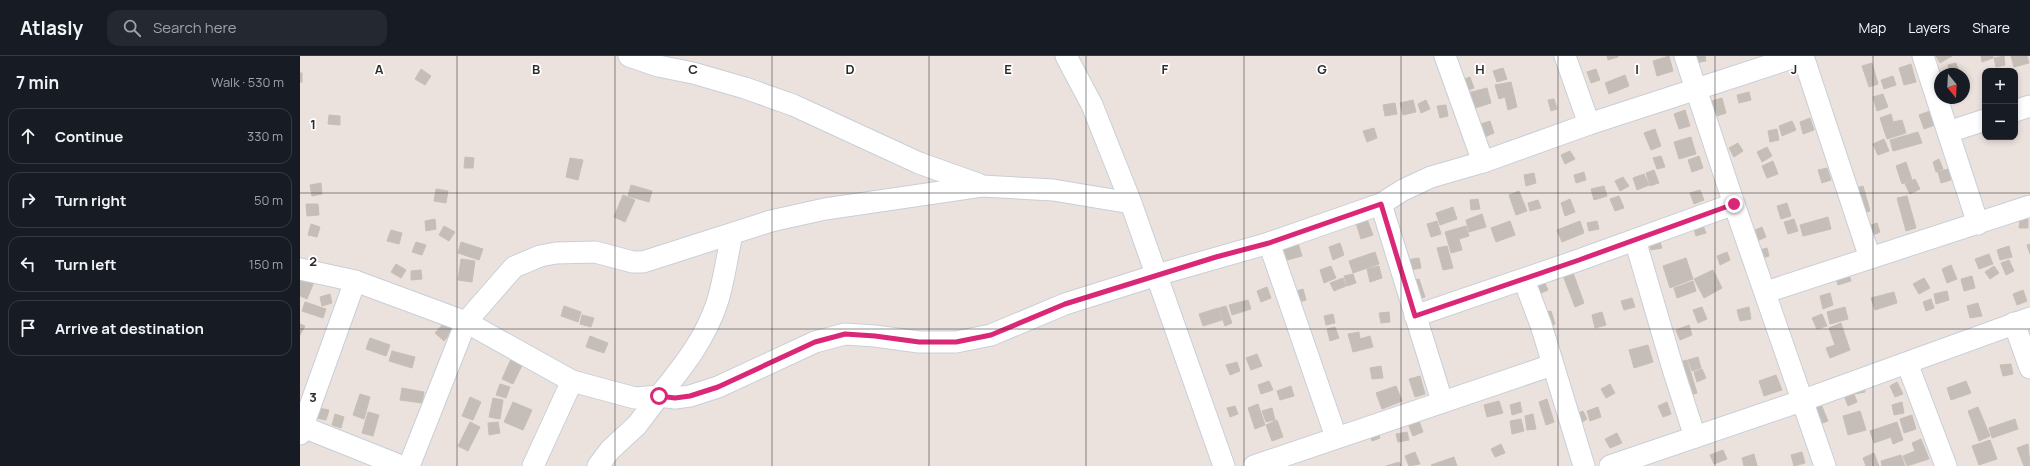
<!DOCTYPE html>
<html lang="en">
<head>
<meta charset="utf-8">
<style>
	:root { --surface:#171b24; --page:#242831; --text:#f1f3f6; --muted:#9ea1a6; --line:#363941 }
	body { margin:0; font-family:Manrope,sans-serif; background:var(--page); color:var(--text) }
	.controls { position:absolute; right:12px; top:12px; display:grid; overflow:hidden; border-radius:8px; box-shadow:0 2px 6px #0003 }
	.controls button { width:36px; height:36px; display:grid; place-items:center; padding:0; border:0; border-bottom:1px solid var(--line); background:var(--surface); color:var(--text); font:20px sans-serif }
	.compass { position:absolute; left:1634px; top:12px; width:36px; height:36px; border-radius:50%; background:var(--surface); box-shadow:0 2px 6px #0003; rotate:162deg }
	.stop { position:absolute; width:12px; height:12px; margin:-9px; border:3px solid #db2777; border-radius:50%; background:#fff }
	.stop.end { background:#db2777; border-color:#fff; box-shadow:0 1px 4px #0008 }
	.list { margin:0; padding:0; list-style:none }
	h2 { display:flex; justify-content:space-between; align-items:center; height:52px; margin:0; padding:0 16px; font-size:17px }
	h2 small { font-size:13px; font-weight:400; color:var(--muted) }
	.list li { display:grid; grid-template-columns:26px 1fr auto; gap:12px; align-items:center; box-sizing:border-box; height:56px; margin:0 8px 8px; padding:0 8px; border:1px solid var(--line); border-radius:12px }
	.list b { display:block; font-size:15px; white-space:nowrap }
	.list em { font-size:13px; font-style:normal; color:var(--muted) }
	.icon { flex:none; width:22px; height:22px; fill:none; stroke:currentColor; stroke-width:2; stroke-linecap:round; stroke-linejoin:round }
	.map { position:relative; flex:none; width:1730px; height:410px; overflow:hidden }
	header { display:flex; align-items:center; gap:24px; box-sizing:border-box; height:56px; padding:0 20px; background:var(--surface); border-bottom:1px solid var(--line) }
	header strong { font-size:19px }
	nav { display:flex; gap:22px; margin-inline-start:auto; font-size:14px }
	.search { width:280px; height:36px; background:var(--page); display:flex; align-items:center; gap:10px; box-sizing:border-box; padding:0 14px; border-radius:12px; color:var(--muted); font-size:15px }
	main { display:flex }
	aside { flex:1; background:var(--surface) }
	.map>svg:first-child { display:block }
	.building { fill:#c5beb8; stroke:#c8beb6 }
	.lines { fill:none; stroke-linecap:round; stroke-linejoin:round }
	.minor-casing { stroke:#c8cfd8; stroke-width:23 }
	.minor { stroke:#fff; stroke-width:21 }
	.route { stroke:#db2777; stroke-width:5 }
	.grid { fill:none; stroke:#2b2b2b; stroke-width:1; stroke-opacity:0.55 }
	.grid-label { font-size:13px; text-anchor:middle; font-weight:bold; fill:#2b2b2b; stroke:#fff; stroke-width:3.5; stroke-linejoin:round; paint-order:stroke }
</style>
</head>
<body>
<header>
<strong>Atlasly</strong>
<div class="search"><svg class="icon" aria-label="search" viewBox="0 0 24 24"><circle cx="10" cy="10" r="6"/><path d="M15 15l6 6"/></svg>Search here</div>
<nav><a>Map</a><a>Layers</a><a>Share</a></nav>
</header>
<main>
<aside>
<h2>7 min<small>Walk · 530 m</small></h2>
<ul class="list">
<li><svg class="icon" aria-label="ahead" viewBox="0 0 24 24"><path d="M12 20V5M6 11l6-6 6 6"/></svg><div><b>Continue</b></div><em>330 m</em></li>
<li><svg class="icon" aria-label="right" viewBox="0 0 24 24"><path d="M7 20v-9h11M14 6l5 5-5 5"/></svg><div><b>Turn right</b></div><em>50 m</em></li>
<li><svg class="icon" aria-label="left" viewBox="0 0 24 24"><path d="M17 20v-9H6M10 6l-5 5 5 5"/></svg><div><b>Turn left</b></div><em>150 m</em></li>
<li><svg class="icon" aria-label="arrive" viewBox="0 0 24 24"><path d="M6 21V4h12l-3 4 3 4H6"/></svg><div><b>Arrive at destination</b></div></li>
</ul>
</aside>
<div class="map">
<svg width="1730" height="410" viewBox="0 0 1730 410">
	<rect width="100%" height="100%" fill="#ece2dd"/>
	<g class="building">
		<polygon points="1307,0 1318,0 1318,1 1308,4"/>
		<polygon points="1369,0 1373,15 1357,20 1353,5"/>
		<polygon points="1394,0 1405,0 1406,5 1395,7"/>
		<polygon points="1636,0 1652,0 1640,7"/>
		<polygon points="1681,0 1693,0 1693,2 1682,6"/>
		<polygon points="1704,0 1705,9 1696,11 1694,2"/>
		<polygon points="1711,0 1727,0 1729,7 1714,11"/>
		<polygon points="1572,7 1578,28 1569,31 1562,10"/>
		<polygon points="1656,7 1659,16 1650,18 1648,9"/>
		<polygon points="1611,8 1616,26 1604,29 1599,12"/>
		<polygon points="1203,12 1207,23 1197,26 1193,15"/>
		<polygon points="121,13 131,20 125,29 115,23"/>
		<polygon points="1296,13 1300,24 1291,27 1287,16"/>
		<rect x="0" y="17" width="2" height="9"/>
		<polygon points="1325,19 1329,30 1309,38 1305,27"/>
		<polygon points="1593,20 1596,29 1584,33 1581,24"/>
		<polygon points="1170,21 1174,32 1164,36 1159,25"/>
		<polygon points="1211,26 1217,51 1208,54 1205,41 1199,43 1195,29"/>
		<polygon points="1187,32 1191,47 1169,54 1164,38"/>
		<polygon points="1449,36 1451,44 1439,47 1437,39"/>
		<polygon points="1583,38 1588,51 1577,55 1573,41"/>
		<polygon points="1422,42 1426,57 1417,60 1412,45"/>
		<polygon points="1254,43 1257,53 1251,55 1248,44"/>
		<polygon points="1113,44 1116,56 1103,59 1100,47"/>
		<polygon points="1126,44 1130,53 1121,57 1118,48"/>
		<polygon points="1095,47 1097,58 1085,60 1083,49"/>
		<polygon points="1146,49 1148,60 1140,62 1137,50"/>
		<polygon points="1385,54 1390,70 1379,73 1374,58"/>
		<polygon points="1630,55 1635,69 1624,73 1619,59"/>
		<polygon points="1591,58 1593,66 1602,64 1606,77 1587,83 1580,62"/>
		<polygon points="29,59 40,60 40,69 28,68"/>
		<polygon points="1510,62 1514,74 1503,78 1500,66"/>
		<polygon points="1190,65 1194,77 1180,83 1175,70"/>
		<polygon points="1492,65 1496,74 1482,80 1479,70"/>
		<polygon points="1074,72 1077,82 1067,86 1063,75"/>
		<polygon points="1355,73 1361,90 1351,94 1344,77"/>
		<polygon points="1477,73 1479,84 1470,86 1468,75"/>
		<polygon points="1618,76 1622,87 1593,95 1590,84"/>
		<polygon points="1391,81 1396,98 1379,103 1374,86"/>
		<polygon points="1584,83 1589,95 1578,99 1573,88"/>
		<polygon points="1438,87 1443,95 1434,101 1429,92"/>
		<polygon points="1467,91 1472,100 1462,106 1457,96"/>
		<polygon points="1270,95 1275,103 1265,108 1261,99"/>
		<polygon points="1361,100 1365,111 1357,113 1353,102"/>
		<polygon points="1399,100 1403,112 1392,116 1388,104"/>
		<polygon points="165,101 174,102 173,112 164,112"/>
		<polygon points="270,102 283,104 278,124 266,121"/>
		<polygon points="1639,103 1643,113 1636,116 1633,106"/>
		<polygon points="1473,105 1478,118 1467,122 1462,110"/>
		<polygon points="1606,106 1612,124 1602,128 1596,110"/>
		<polygon points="1527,112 1531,124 1522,127 1518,114"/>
		<polygon points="1648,113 1651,124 1641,127 1638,116"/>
		<polygon points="1354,114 1359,127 1350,130 1346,117"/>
		<polygon points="1284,116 1286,124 1276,127 1274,119"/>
		<polygon points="1234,117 1236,127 1226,130 1224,119"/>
		<polygon points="1344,118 1349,129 1337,134 1333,122"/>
		<polygon points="1323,121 1329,130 1320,135 1315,125"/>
		<polygon points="1615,123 1620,133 1610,138 1605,128"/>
		<polygon points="21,127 22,138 12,140 10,129"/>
		<polygon points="331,129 352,135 349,146 328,140"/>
		<polygon points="1304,130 1307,140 1294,144 1291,133"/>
		<polygon points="1563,130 1570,155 1559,158 1552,133"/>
		<polygon points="136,133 148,135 146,147 134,145"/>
		<polygon points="1400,134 1404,144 1394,148 1390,137"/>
		<polygon points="1219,135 1227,155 1216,159 1209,139"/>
		<polygon points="323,139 335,144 325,166 314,161"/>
		<polygon points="1319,140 1324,152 1315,155 1310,143"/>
		<polygon points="1607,140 1616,172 1606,175 1597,142"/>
		<polygon points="1178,143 1180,153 1171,154 1170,144"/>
		<polygon points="1270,143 1275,156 1265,160 1261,147"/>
		<polygon points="1238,144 1241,152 1230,155 1228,147"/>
		<polygon points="1487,147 1491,160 1481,163 1477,150"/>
		<polygon points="6,148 18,148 19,159 7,160"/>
		<polygon points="1153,151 1157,163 1140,169 1136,157"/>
		<polygon points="1182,158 1186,171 1169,176 1166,164"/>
		<polygon points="1528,161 1531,173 1503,180 1500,169"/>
		<polygon points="135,163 136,173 126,175 125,165"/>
		<polygon points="1067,163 1073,179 1061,183 1056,167"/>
		<polygon points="1494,163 1498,175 1488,178 1484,166"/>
		<polygon points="1720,163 1728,163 1728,172 1719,172"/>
		<polygon points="1137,165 1141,178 1131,181 1127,168"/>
		<polygon points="1210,165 1215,179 1196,186 1191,172"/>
		<polygon points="1280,165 1284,177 1262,186 1257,174"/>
		<polygon points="1297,165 1299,173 1289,175 1287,167"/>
		<polygon points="1402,167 1406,177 1396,180 1393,170"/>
		<polygon points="1577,167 1580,176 1569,181 1566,171"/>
		<polygon points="11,168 20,171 17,181 8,179"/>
		<polygon points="144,170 155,176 149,185 139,179"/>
		<polygon points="1166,170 1169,180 1159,183 1162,194 1151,197 1145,176"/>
		<polygon points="1462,171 1466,181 1457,185 1453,175"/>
		<polygon points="91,174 102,177 99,188 87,185"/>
		<polygon points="1359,183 1362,192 1351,194 1349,185"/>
		<polygon points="116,186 126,189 122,199 112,196"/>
		<polygon points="161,186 183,193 179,204 158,197"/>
		<polygon points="998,187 1002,200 987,204 983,191"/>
		<polygon points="1040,187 1044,199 1033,204 1029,191"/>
		<polygon points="1730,188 1730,198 1727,189"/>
		<polygon points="1147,190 1153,212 1143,214 1137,192"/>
		<polygon points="1709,190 1712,201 1700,204 1697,194"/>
		<polygon points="1467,192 1469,200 1459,203 1456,195"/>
		<polygon points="1075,196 1079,208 1053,217 1049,205"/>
		<polygon points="1427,196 1430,204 1420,209 1417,200"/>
		<polygon points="1689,198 1693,208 1679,213 1675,203"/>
		<polygon points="1119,202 1121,212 1110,214 1107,204"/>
		<polygon points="1386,202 1393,223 1370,232 1363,210"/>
		<polygon points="161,203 175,205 172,226 158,224"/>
		<polygon points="1709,204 1714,215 1706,219 1701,207"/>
		<polygon points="96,208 106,214 101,222 91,216"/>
		<polygon points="1651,209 1657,223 1647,227 1642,213"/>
		<polygon points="1031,210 1036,222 1024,227 1020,214"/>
		<polygon points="1079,210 1082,222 1070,226 1067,213"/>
		<polygon points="1694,210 1699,217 1690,223 1685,216"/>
		<polygon points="121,214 122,223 111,224 111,215"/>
		<polygon points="1272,214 1284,247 1275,251 1262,217"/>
		<polygon points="1413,214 1422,232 1404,242 1394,223"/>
		<polygon points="1548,215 1551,225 1538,229 1535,218"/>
		<polygon points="18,216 7,243 0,240 0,222"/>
		<polygon points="1053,218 1056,227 1047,230 1044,220"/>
		<polygon points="1672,220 1675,232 1664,235 1661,223"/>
		<polygon points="1043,222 1046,230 1034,235 1030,227"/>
		<polygon points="1624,222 1630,232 1619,238 1613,228"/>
		<polygon points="1119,223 1125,241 1114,244 1109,225"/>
		<polygon points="1244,225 1248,234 1239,238 1235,229"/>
		<polygon points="1393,225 1396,235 1377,242 1374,232"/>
		<polygon points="967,231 971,242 961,246 957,235"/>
		<polygon points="1003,233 1006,244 996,247 993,236"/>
		<polygon points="1723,234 1727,245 1717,249 1713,238"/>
		<polygon points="1647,235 1649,244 1636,248 1634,238"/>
		<polygon points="1594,236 1597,247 1575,254 1571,242"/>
		<polygon points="1530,237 1533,249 1523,253 1520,240"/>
		<polygon points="30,238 32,247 22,250 20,241"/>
		<polygon points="1332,242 1335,251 1324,254 1321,245"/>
		<polygon points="1631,243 1634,252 1626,255 1623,246"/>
		<polygon points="948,244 951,253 932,259 929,249"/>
		<polygon points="5,246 26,253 23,262 2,255"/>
		<polygon points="1678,247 1682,260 1670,262 1667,250"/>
		<polygon points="264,250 281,256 278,266 261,260"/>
		<polygon points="926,250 932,267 925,270 919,252"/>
		<polygon points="1402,251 1407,263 1398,267 1393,254"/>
		<polygon points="1449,251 1451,263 1440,265 1437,254"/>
		<polygon points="1545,251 1548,263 1530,268 1527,256"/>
		<polygon points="918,252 922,264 903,270 899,258"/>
		<polygon points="1251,255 1255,268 1245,271 1241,257"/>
		<polygon points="1089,256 1090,266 1081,267 1079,257"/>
		<polygon points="1302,256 1306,269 1295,272 1292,259"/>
		<polygon points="1033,258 1035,267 1026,269 1024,260"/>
		<polygon points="1522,258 1527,270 1517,273 1512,262"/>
		<polygon points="282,259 294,262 291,271 280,268"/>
		<polygon points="145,266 153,274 144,285 135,277"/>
		<polygon points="1541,267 1550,294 1530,302 1526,292 1535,289 1529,272"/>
		<polygon points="0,268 5,270 0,279"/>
		<polygon points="1389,269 1392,279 1380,284 1376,274"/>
		<polygon points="1035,271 1039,282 1030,285 1027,273"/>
		<polygon points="1059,276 1060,283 1070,280 1073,291 1053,296 1048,278"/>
		<polygon points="290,280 308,287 304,297 286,291"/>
		<polygon points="70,282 90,289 86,300 66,293"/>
		<polygon points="1348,289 1353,306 1334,312 1329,294"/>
		<polygon points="215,294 227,299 213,328 202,323"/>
		<polygon points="92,295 115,301 112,312 89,305"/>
		<polygon points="957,298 962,310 951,314 946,302"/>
		<polygon points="1398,301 1401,312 1392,315 1388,304"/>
		<polygon points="1387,304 1397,337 1386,341 1376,307"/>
		<polygon points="937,306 940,315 930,319 926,309"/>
		<polygon points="1711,308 1713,318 1703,320 1700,309"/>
		<polygon points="1081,310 1083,322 1072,323 1070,312"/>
		<polygon points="1402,313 1406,322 1397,326 1394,316"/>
		<polygon points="1476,319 1482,334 1464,340 1459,325"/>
		<polygon points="1120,320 1125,338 1115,341 1109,323"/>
		<polygon points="969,325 973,334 961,338 958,329"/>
		<polygon points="1666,325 1671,337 1651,344 1647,332"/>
		<polygon points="1563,326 1565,336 1555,338 1553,329"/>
		<polygon points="1597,326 1603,338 1595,341 1590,330"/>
		<polygon points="200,328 210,331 206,342 196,339"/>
		<polygon points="1310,328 1315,337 1306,342 1301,333"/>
		<polygon points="991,330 994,340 980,344 977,335"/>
		<polygon points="1096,330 1102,345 1082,353 1076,337"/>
		<polygon points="1551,330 1557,346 1548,350 1542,334"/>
		<polygon points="102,332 124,336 122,347 100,344"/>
		<polygon points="60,338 70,341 64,363 53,359"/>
		<polygon points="170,341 181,346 173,364 162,360"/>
		<polygon points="1518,341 1528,365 1515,370 1506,346"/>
		<polygon points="193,342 203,344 200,363 189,361"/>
		<polygon points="1247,343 1254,366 1246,369 1239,346"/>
		<polygon points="1199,345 1203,357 1187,361 1184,349"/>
		<polygon points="213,346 232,354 223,374 204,366"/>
		<polygon points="1220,346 1222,356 1212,359 1210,349"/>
		<polygon points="1367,346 1371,358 1363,361 1358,350"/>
		<polygon points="1602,346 1604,357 1594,359 1592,349"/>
		<polygon points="958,348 965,369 955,373 948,352"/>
		<polygon points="935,350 938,358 930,361 927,352"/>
		<polygon points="1298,351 1301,361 1290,365 1287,355"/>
		<polygon points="1678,351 1690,380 1679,385 1668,355"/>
		<polygon points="18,352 29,354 26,364 16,362"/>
		<polygon points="972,352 975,364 966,366 962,355"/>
		<polygon points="1283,355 1287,363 1279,368 1274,359"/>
		<polygon points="1560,355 1566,374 1548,379 1543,360"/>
		<polygon points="68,356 79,359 73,380 62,377"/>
		<polygon points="35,358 44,361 41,372 32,369"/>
		<polygon points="1233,358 1236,373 1227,374 1225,360"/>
		<polygon points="1117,359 1123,376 1113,380 1106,363"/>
		<polygon points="1612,359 1616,373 1604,377 1600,363"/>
		<polygon points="1221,363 1224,375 1212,378 1210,365"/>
		<polygon points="1715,363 1718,373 1692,382 1689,372"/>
		<polygon points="977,364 983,381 972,385 966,369"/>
		<polygon points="170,366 180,371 168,395 158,390"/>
		<polygon points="198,366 200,377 189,379 188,367"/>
		<polygon points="1597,366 1603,384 1593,388 1591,381 1574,387 1570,375"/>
		<polygon points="1077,372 1080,382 1072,385 1069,375"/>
		<polygon points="1107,376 1109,384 1098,386 1096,378"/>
		<polygon points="1317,377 1322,387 1310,392 1305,383"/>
		<polygon points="1621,383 1629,403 1607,410 1603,400 1615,395 1612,387"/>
		<polygon points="1690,384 1697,403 1679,409 1672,390"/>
		<polygon points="1201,388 1205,397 1195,401 1191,393"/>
		<polygon points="1728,388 1730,410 1724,410 1717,392"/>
		<polygon points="1423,394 1427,403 1414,408 1410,399"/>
		<polygon points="1115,396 1120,408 1109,410 1105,400"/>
		<polygon points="1502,396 1505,407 1494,410 1491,399"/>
		<polygon points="1574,397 1579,410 1566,410 1563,402"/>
		<polygon points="1454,398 1457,410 1444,410 1442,402"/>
		<polygon points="1601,399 1605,410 1582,410 1581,405"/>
		<polygon points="1154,401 1157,410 1132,410 1131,409"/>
		<polygon points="1099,406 1101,410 1086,410"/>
	</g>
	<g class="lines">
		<g class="minor-casing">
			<g id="minor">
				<polyline points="329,0 358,10 393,17 445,32 493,49 619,107 678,128"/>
				<polyline points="766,0 792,49 831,147 924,410"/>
				<polyline points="1145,0 1183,106"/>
				<polyline points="1265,0 1289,68"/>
				<polyline points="1385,0 1434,148 1525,410"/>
				<polyline points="1503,0 1570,202"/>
				<polyline points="1623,0 1678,168"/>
				<polyline points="1715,55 1730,50"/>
				<polyline points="1648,76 1685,64"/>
				<polyline points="1081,148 1142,345"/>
				<polyline points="1335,184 1373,313 1395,381"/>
				<polyline points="969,187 1036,381"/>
				<polyline points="0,213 55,225 166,266 272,325 233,410"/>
				<polyline points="1224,224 1241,269 1284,410"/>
				<polyline points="1466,236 1730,150"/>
				<polyline points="1115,260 1279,204 1434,148"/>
				<polyline points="1714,267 1730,312"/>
				<polyline points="1607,307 1646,410"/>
				<path d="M272 325 335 342 359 340C383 311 405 283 417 247 424 225 427 201 432 178"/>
				<polyline points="3,371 101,410"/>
				<polyline points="0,378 55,225"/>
				<polyline points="109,410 166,266 214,211 240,200 256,197 295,196 333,206 343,206 471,165 525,153 682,130 753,134 831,147"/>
				<polyline points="298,410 310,394 337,369 359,340 375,342 390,340 418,331 515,286 545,278 575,280 619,286 656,286 691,279 765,248 857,219 969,187 1081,148 1103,134 1131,121 1183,106 1289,68 1498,0"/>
				<polyline points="954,410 1252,309"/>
				<polyline points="1310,410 1504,344 1730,262"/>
			</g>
		</g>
		<use href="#minor" class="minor"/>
	</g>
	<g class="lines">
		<polyline class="route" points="359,340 375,342 390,340 418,331 515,286 545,278 575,280 619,286 656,286 691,279 765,248 916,201 969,187 1081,148 1115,260 1279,204 1434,148"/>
	</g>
	<path class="grid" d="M157 0V410M315 0V410M472 0V410M629 0V410M786 0V410M944 0V410M1101 0V410M1258 0V410M1415 0V410M1573 0V410M0 137H1730M0 273H1730"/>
	<g class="grid-label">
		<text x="79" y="18">A</text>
		<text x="236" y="18">B</text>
		<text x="393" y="18">C</text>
		<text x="550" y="18">D</text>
		<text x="708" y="18">E</text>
		<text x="865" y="18">F</text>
		<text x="1022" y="18">G</text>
		<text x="1180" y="18">H</text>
		<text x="1337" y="18">I</text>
		<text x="1494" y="18">J</text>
		<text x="13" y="73">1</text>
		<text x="13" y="210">2</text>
		<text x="13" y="346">3</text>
	</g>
</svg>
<div class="controls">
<button>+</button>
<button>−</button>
</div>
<svg class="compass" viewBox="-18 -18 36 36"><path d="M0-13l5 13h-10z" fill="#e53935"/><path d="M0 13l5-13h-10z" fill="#9ea1a6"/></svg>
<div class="stop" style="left:359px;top:340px"></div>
<div class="stop end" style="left:1434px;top:148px"></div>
</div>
</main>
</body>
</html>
